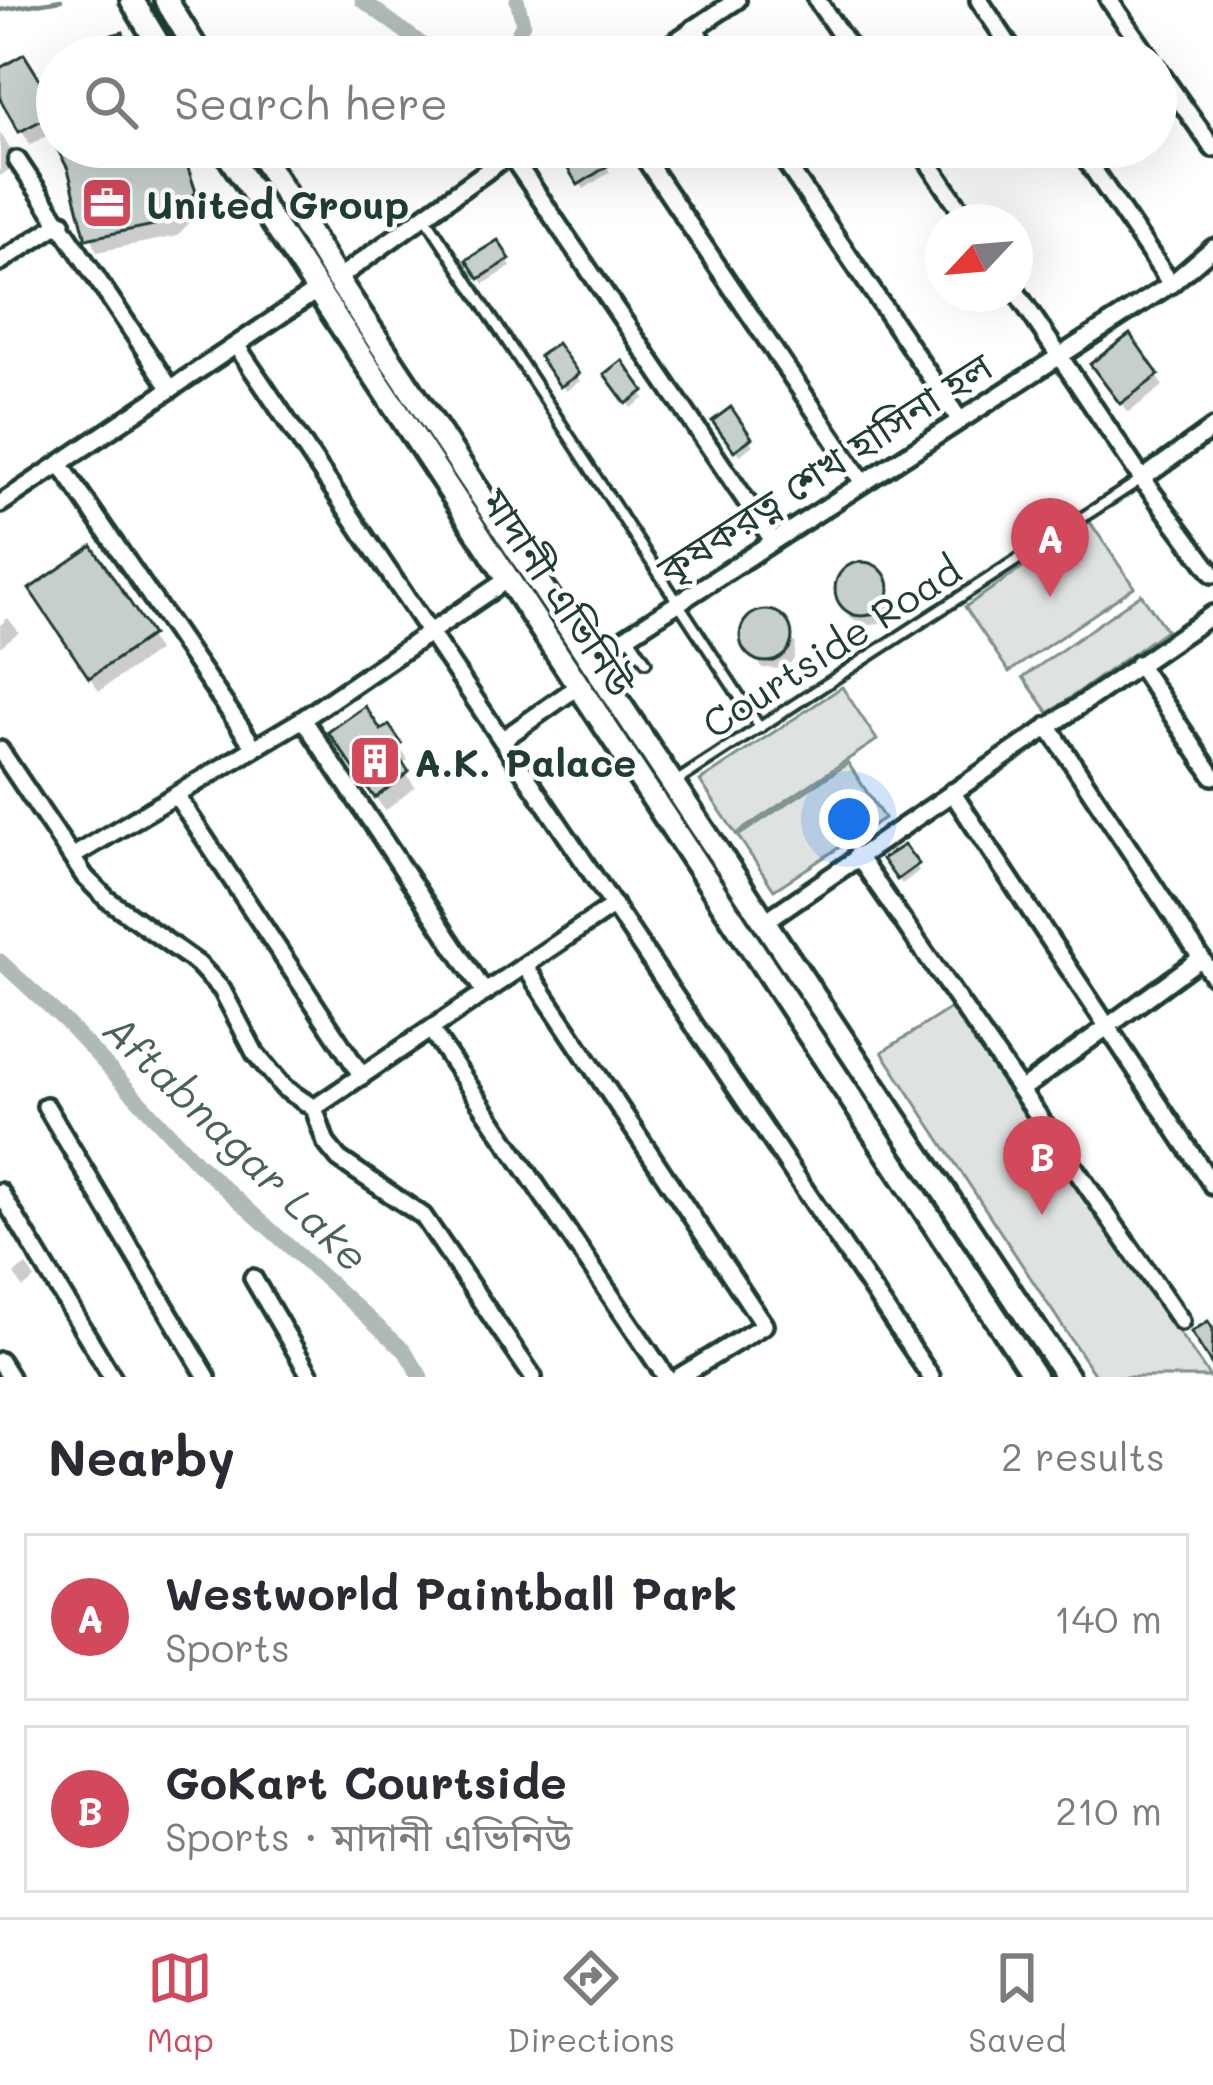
<!DOCTYPE html>
<html lang="en">
<head>
<meta charset="utf-8">
<style>
	:root { --surface:#fff; --page:#f2f2f3; --text:#2b2b33; --muted:#7c7c81; --line:#e1e1e2; --accent:#d1495b }
	body { margin:0; font-family:Mali,"Noto Sans Bengali",sans-serif; background:var(--page); color:var(--text) }
	.compass { position:absolute; left:925px; top:204px; width:108px; height:108px; border-radius:50%; background:var(--surface); box-shadow:0 12px 48px #0002; rotate:244deg }
	.you { position:absolute; left:849px; top:819px; width:42px; height:42px; margin:-30px; border:9px solid #fff; border-radius:50%; background:#1a73e8; box-shadow:0 0 0 18px #1a73e833 }
	.badge { display:grid; place-items:center; width:78px; height:78px; border-radius:50%; background:var(--accent); color:#fff; font-size:39px; font-weight:700 }
	.pin { position:absolute; translate:-50% -99px; filter:drop-shadow(0 3px 6px #0008) }
	.pin::after { content:''; position:absolute; top:63px; width:42px; height:36px; background:inherit; clip-path:polygon(0 0,100% 0,50% 100%) }
	.list { margin:0; padding:0; list-style:none }
	h2 { display:flex; justify-content:space-between; align-items:center; height:156px; margin:0; padding:0 48px; font-size:51px }
	h2 small { font-size:39px; font-weight:400; color:var(--muted) }
	.list li { display:grid; grid-template-columns:78px 1fr auto; gap:36px; align-items:center; box-sizing:border-box; height:168px; margin:0 24px 24px; padding:0 24px; border:3px solid var(--line); border-radius:0px }
	.list b { display:block; font-size:45px; white-space:nowrap }
	.list p { margin:0; font-size:39px; white-space:nowrap; color:var(--muted) }
	.list em { font-size:39px; font-style:normal; color:var(--muted) }
	.icon { flex:none; width:66px; height:66px; fill:none; stroke:currentColor; stroke-width:2; stroke-linecap:round; stroke-linejoin:round }
	.map { position:relative; flex:none; width:1213px; height:1377px; overflow:hidden }
	.search { position:absolute; background:var(--surface); box-shadow:0 12px 48px #0002; left:36px; right:36px; top:36px; height:132px; display:flex; align-items:center; gap:30px; box-sizing:border-box; padding:0 42px; border-radius:66px; color:var(--muted); font-size:45px }
	.sheet { height:540px; background:var(--surface) }
	nav { display:flex; justify-content:space-around; align-items:center; box-sizing:border-box; height:168px; border-top:3px solid var(--line); background:var(--surface); font-size:33px; color:var(--muted) }
	nav a { display:grid; justify-items:center; gap:6px }
	nav .on { color:var(--accent) }
	.map>svg:first-child { display:block }
	.green { fill:#dee3e2; stroke:#7e908b; stroke-width:3 }
	.shadow { fill:#0003 }
	.lines { fill:none; stroke-linecap:round; stroke-linejoin:round }
	.stream { stroke:#758883; stroke-width:4.5 }
	.canal { stroke:#afbab7; stroke-width:15 }
	.building { fill:#c7cfcc; stroke:#1f3d34; stroke-width:3 }
	.lane-casing { stroke:#1f3d34; stroke-width:16 }
	.street-casing { stroke:#1f3d34; stroke-width:24 }
	.secondary-casing { stroke:#1f3d34; stroke-width:30 }
	.lane { stroke:#fff; stroke-width:8 }
	.street { stroke:#fff; stroke-width:15 }
	.secondary { stroke:#fff; stroke-width:21 }
	.labels { text-anchor:middle; dominant-baseline:central; stroke-width:9; stroke-linejoin:round; paint-order:stroke }
	.poi-label { font-size:39px; font-weight:bold; fill:#1f3d34; stroke:#fff; text-anchor:start }
	.street-label { font-size:39px; fill:#1f3d34; stroke:#fff }
	.water-label { font-size:42px; font-style:italic; fill:#4a625b; stroke:#fff }
</style>
</head>
<body>
<div class="map">
<svg width="1213" height="1377" viewBox="0 0 1213 1377">
	<rect width="100%" height="100%" fill="#fff"/>
	<filter id="ink" filterUnits="userSpaceOnUse"><feTurbulence type="fractalNoise" baseFrequency=".00833" numOctaves="2"/><feDisplacementMap in="SourceGraphic" scale="24" xChannelSelector="R" yChannelSelector="G"/><feConvolveMatrix kernelMatrix="1 2 1 2 8 2 1 2 1" color-interpolation-filters="sRGB"/></filter>
	<g filter="url(#ink)">
		<g class="green">
			<polygon points="1090,522 1134,587 1009,672 965,607"/>
			<polygon points="1141,594 1166,630 1049,713 1023,677"/>
			<polygon points="842,687 877,740 736,834 700,781"/>
			<polygon points="848,763 884,818 774,890 738,836"/>
			<polygon points="951,1008 1210,1377 1096,1377 882,1052"/>
		</g>
		<g class="shadow">
			<polygon points="0,72 57,110 57,142 52,133 30,145 0,93"/>
			<polygon points="0,132 19,163 0,176"/>
			<polygon points="60,147 182,147 202,208 177,236 97,252"/>
			<polygon points="596,150 610,172 584,189 570,167"/>
			<polygon points="497,244 511,267 484,284 470,261"/>
			<polygon points="556,347 580,381 566,391 543,357"/>
			<polygon points="622,364 645,398 631,408 608,374"/>
			<polygon points="1100,375 1157,376 1163,386 1128,413"/>
			<polygon points="730,412 753,445 740,455 716,421"/>
			<polygon points="91,550 158,651 99,691 41,604"/>
			<polygon points="869,566 882,574 894,602 881,623 865,626 850,617 839,582 847,570"/>
			<polygon points="759,614 781,619 796,644 794,659 784,669 762,668 743,637 748,623"/>
			<polygon points="8,618 19,632 0,647 0,625"/>
			<polygon points="380,734 399,746 408,760 401,766 415,787 385,811 340,747"/>
			<polygon points="886,860 916,865 919,871 902,884"/>
			<polygon points="26,1265 35,1279 23,1288 14,1274"/>
		</g>
		<g class="lines">
			<polyline class="stream" points="0,10 61,0"/>
			<g class="canal">
				<polyline points="362,0 434,53 455,57"/>
				<polyline points="479,57 510,49 523,23 517,0"/>
				<polyline points="0,961 66,1022 197,1163 405,1351 421,1377"/>
			</g>
		</g>
		<g class="building">
			<polygon points="123,32 130,57 87,57 84,42"/>
			<polygon points="24,54 57,107 57,147 181,147 196,192 169,222 86,239 68,169 42,120 19,132 0,99 0,68"/>
			<polygon points="595,147 609,165 578,185 566,166"/>
			<polygon points="498,240 510,259 479,279 466,260"/>
			<polygon points="1130,334 1159,375 1120,404 1090,364"/>
			<polygon points="557,343 579,374 560,387 539,356"/>
			<polygon points="622,360 644,391 626,404 604,374"/>
			<polygon points="731,407 752,438 734,451 712,421"/>
			<polygon points="92,546 152,635 89,678 29,589"/>
			<circle cx="862" cy="589" r="27"/>
			<circle cx="766" cy="636" r="26"/>
			<polygon points="365,706 381,730 389,725 402,744 394,751 409,772 375,798 328,732"/>
			<polygon points="904,845 919,864 897,880 882,859"/>
			<polygon points="1208,1321 1213,1329 1212,1365 1191,1332"/>
		</g>
		<g class="lines">
			<g class="lane-casing">
				<g id="lane">
					<polyline points="425,216 760,728"/>
					<polyline points="628,635 646,662"/>
					<polyline points="674,783 1140,480"/>
				</g>
			</g>
			<g class="street-casing">
				<g id="street">
					<polyline points="817,0 856,57"/>
					<polyline points="979,0 1017,57"/>
					<polyline points="1109,0 1149,57"/>
					<polyline points="694,28 714,57"/>
					<polyline points="652,57 737,0"/>
					<polyline points="1156,67 1213,148"/>
					<polyline points="637,147 862,481"/>
					<polyline points="775,147 959,419"/>
					<polyline points="918,147 969,222"/>
					<polyline points="1078,147 1171,284"/>
					<polyline points="510,154 772,539"/>
					<polyline points="17,160 171,389"/>
					<polyline points="0,262 62,222"/>
					<polyline points="337,279 520,147"/>
					<polyline points="1015,290 1142,479 1213,574"/>
					<polyline points="236,345 316,291"/>
					<polyline points="60,464 254,747"/>
					<polyline points="1142,479 1213,428"/>
					<polyline points="0,504 236,345 931,1377"/>
					<polyline points="590,660 1171,284 1213,248"/>
					<polyline points="1138,664 1213,776"/>
					<polyline points="303,719 485,993"/>
					<polyline points="1048,726 1213,976"/>
					<polyline points="502,740 580,685"/>
					<polyline points="0,750 85,877 107,899 198,964 222,990 255,1053 284,1088 314,1108 326,1143 339,1159 423,1216 533,1377"/>
					<polyline points="952,792 1213,1186"/>
					<polyline points="178,798 362,1076"/>
					<polyline points="857,855 1181,1321"/>
					<polyline points="72,857 303,719 508,579"/>
					<polyline points="767,920 1213,614"/>
					<polyline points="525,966 764,1325 679,1377"/>
					<polyline points="431,1030 666,1377"/>
					<polyline points="1021,1090 1201,958"/>
					<polyline points="46,1106 207,1377"/>
					<polyline points="314,1108 614,905"/>
					<polyline points="0,1192 112,1377"/>
					<polyline points="253,1278 311,1377"/>
					<polyline points="0,1361 10,1377"/>
				</g>
			</g>
			<g class="secondary-casing">
				<g id="secondary">
					<polyline points="132,0 166,57"/>
					<polyline points="166,0 201,57"/>
					<polyline points="223,147 1035,1377"/>
					<polyline points="256,147 337,279 1067,1377"/>
				</g>
			</g>
			<use href="#lane" class="lane"/>
			<use href="#street" class="street"/>
			<use href="#secondary" class="secondary"/>
		</g>
	</g>
	<defs>
		<g id="office-square" transform="scale(2.7)"><rect x="-9" y="-9" width="18" height="18" rx="4" fill="#d1495b" stroke="#fff"/><path d="M-6-3h4V-5.5h4V-3h4V5H-6ZM-1-4.5V-3h2v-1.5ZM-6 0V1H6V0Z" fill="#fff"/></g>
		<g id="building-square" transform="scale(2.7)"><rect x="-9" y="-9" width="18" height="18" rx="4" fill="#d1495b" stroke="#fff"/><path d="M-4-6H4V6H1V3H-1V6H-4ZM-2.5-4.3h1.7v1.8h-1.7ZM.8-4.3h1.7v1.8H.8ZM-2.5-1h1.7V.8h-1.7ZM.8-1h1.7V.8H.8Z" fill="#fff"/></g>
	</defs>
	<g fill-rule="evenodd">
		<use href="#office-square" x="107" y="203"/>
		<use href="#building-square" x="375" y="761"/>
	</g>
	<g class="labels">
		<g class="poi-label">
			<text x="146" y="203">United Group</text>
			<text x="414" y="761">A.K. Palace</text>
		</g>
		<g class="street-label">
			<text transform="translate(824 467) rotate(-33)">কৃষকরত্ন শেখ হাসিনা হল</text>
			<text transform="translate(559 592) rotate(56)">মাদানী এভিনিউ</text>
			<text transform="translate(831 646) rotate(-33)">Courtside Road</text>
		</g>
		<g class="water-label">
			<text transform="translate(237 1142) rotate(44)">Aftabnagar Lake</text>
		</g>
	</g>
</svg>
<svg class="compass" viewBox="-18 -18 36 36"><path d="M0-13l5 13h-10z" fill="#e53935"/><path d="M0 13l5-13h-10z" fill="#7c7c81"/></svg>
<div class="you"></div>
<div class="pin badge" style="left:1050px;top:597px">A</div>
<div class="pin badge" style="left:1042px;top:1215px">B</div>
<div class="search"><svg class="icon" aria-label="search" viewBox="0 0 24 24"><circle cx="10" cy="10" r="6"/><path d="M15 15l6 6"/></svg>Search here</div>
</div>
<section class="sheet">
<h2>Nearby<small>2 results</small></h2>
<ul class="list">
<li><span class="badge">A</span><div><b>Westworld Paintball Park</b><p>Sports</p></div><em>140 m</em></li>
<li><span class="badge">B</span><div><b>GoKart Courtside</b><p>Sports · মাদানী এভিনিউ</p></div><em>210 m</em></li>
</ul>
</section>
<nav>
<a class="on"><svg class="icon" aria-label="map" viewBox="0 0 24 24"><path d="M3 6l6-2 6 2 6-2v14l-6 2-6-2-6 2zM9 4v14M15 6v14"/></svg>Map</a>
<a><svg class="icon" aria-label="directions" viewBox="0 0 24 24"><path d="M12 3l9 9-9 9-9-9zM9 14v-3h6M13 9l2 2-2 2"/></svg>Directions</a>
<a><svg class="icon" aria-label="saved" viewBox="0 0 24 24"><path d="M7 4h10v16l-5-4-5 4z"/></svg>Saved</a>
</nav>
</body>
</html>
